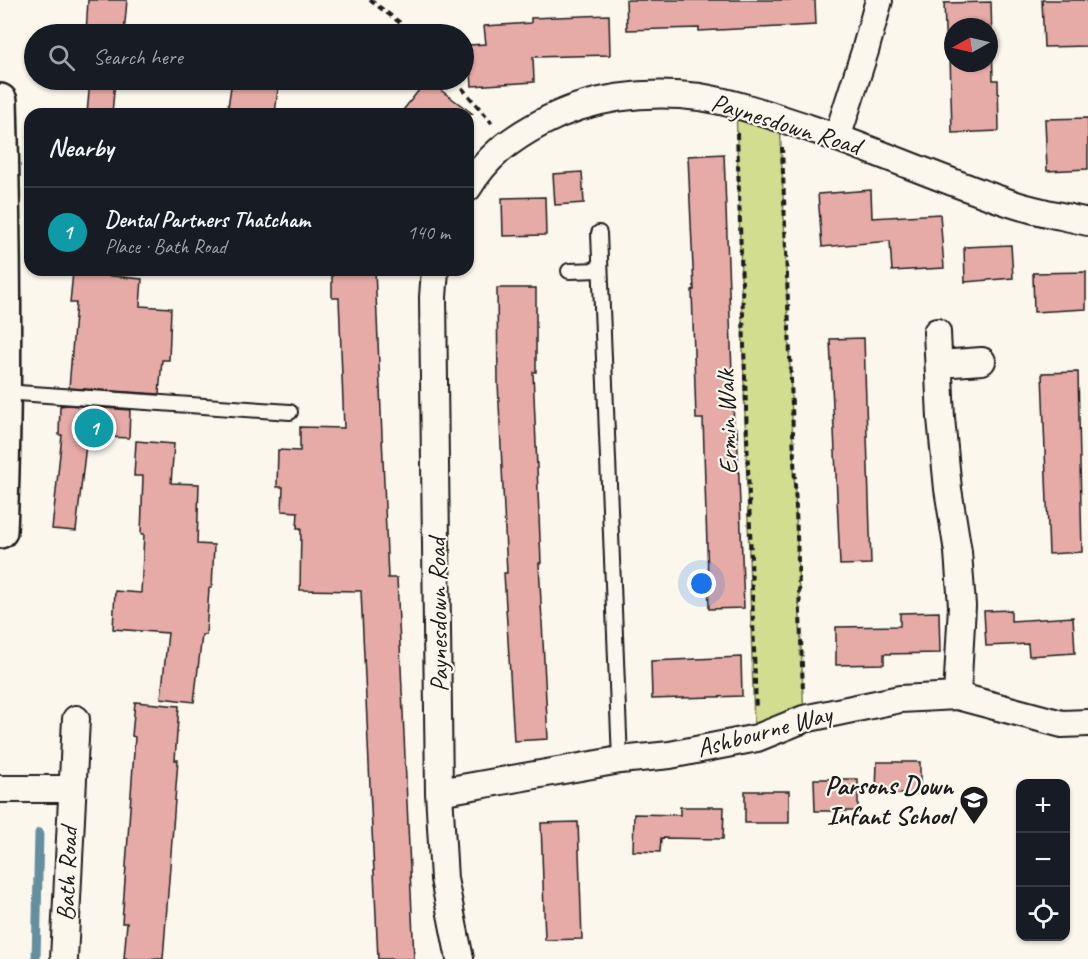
<!DOCTYPE html>
<html lang="en">
<head>
<meta charset="utf-8">
<style>
	:root { --surface:#171b24; --page:#20242c; --text:#f1f3f6; --muted:#9ea1a6; --line:#363941; --accent:#0f766e }
	body { margin:0; font-family:Caveat,sans-serif; background:var(--page); color:var(--text) }
	.controls { position:absolute; right:18px; bottom:18px; display:grid; overflow:hidden; border-radius:12px; box-shadow:0 2px 4px #0004 }
	.controls button { width:54px; height:54px; display:grid; place-items:center; padding:0; border:0; border-bottom:2px solid var(--line); background:var(--surface); color:var(--text); font:30px sans-serif }
	.compass { position:absolute; left:944px; top:18px; width:54px; height:54px; border-radius:50%; background:var(--surface); box-shadow:0 2px 4px #0004; rotate:262deg }
	.you { position:absolute; left:702px; top:584px; width:21px; height:21px; margin:-15px; border:4px solid #fff; border-radius:50%; background:#1a73e8; box-shadow:0 0 0 9px #1a73e833 }
	.badge { display:grid; place-items:center; width:39px; height:39px; border-radius:50%; background:var(--accent); color:#fff; font-size:20px; font-weight:700 }
	.pin { position:absolute; translate:-50% -50%; border:3px solid #fff; box-shadow:0 2px 6px #0006 }
	.list { margin:0; padding:0; list-style:none }
	h2 { display:flex; justify-content:space-between; align-items:center; height:78px; margin:0; padding:0 24px; font-size:26px }
	h2 small { font-size:20px; font-weight:400; color:var(--muted) }
	.list li { display:grid; grid-template-columns:39px 1fr auto; gap:18px; align-items:center; box-sizing:border-box; height:90px; padding:0 24px; border-top:2px solid var(--line) }
	.list b { display:block; font-size:22px; white-space:nowrap }
	.list p { margin:0; font-size:20px; white-space:nowrap; color:var(--muted) }
	.list em { font-size:20px; font-style:normal; color:var(--muted) }
	.icon { flex:none; width:33px; height:33px; fill:none; stroke:currentColor; stroke-width:2; stroke-linecap:round; stroke-linejoin:round }
	.map { position:relative; flex:none; width:1088px; height:959px; overflow:hidden }
	.search { position:absolute; background:var(--surface); box-shadow:0 2px 4px #0004; left:24px; top:24px; width:450px; height:66px; display:flex; align-items:center; gap:15px; box-sizing:border-box; padding:0 21px; border-radius:33px; color:var(--muted); font-size:22px }
	.panel { position:absolute; background:var(--surface); box-shadow:0 2px 4px #0004; left:24px; top:108px; width:450px; height:168px; border-radius:18px }
	.map>svg:first-child { display:block }
	.green { fill:#d2dd90; stroke:#777c56; stroke-width:1.5 }
	.lines { fill:none; stroke-linecap:round; stroke-linejoin:round }
	.stream { stroke:#658f9f; stroke-width:9 }
	.building { fill:#e6aba7; stroke:#1c1c1c; stroke-width:1.5; fill-rule:evenodd }
	.lane-casing { stroke:#1c1c1c; stroke-width:18 }
	.street-casing { stroke:#1c1c1c; stroke-width:30 }
	.primary-casing { stroke:#1c1c1c; stroke-width:38 }
	.path { stroke:#1c1c1c; stroke-width:4; stroke-dasharray:6 4.5; stroke-linecap:butt }
	.lane { stroke:#fbf7ec; stroke-width:14 }
	.street { stroke:#fbf7ec; stroke-width:26 }
	.primary { stroke:#fbf7ec; stroke-width:33 }
	.labels { text-anchor:middle; dominant-baseline:central; stroke-width:4.5; stroke-linejoin:round; paint-order:stroke }
	.street-label { font-size:26px; fill:#1c1c1c; stroke:#fbf7ec }
	.poi-label { font-size:26px; font-weight:bold; fill:#1c1c1c; stroke:#fbf7ec; text-anchor:end }
</style>
</head>
<body>
<div class="map">
<svg width="1088" height="959" viewBox="0 0 1088 959">
	<rect width="100%" height="100%" fill="#fbf7ec"/>
	<filter id="ink" filterUnits="userSpaceOnUse"><feTurbulence type="fractalNoise" baseFrequency=".0167" numOctaves="2"/><feDisplacementMap in="SourceGraphic" scale="12" xChannelSelector="R" yChannelSelector="G"/><feConvolveMatrix kernelMatrix="1 2 1 2 8 2 1 2 1" color-interpolation-filters="sRGB"/></filter>
	<g filter="url(#ink)">
		<polygon class="green" points="736,105 780,119 804,719 754,727"/>
		<g class="lines">
			<polyline class="stream" points="36,959 39,833"/>
		</g>
		<g class="building">
			<polygon points="88,0 127,0 124,34 86,34"/>
			<polygon points="626,0 815,0 816,25 699,31 699,28 627,30"/>
			<polygon points="1042,0 1088,0 1088,46 1044,47"/>
			<path d="M991 2 993 80H998L999 131 952 133 950 54H946L944 3ZM953 27H989V63H953Z"/>
			<polygon points="609,15 610,55 533,57 534,82 472,86 469,45 486,44 484,26 531,23 531,18"/>
			<polygon points="90,80 115,80 112,114 87,114"/>
			<polygon points="232,80 279,80 275,114 227,114"/>
			<polygon points="427,80 473,114 400,114"/>
			<polygon points="1088,118 1088,169 1047,171 1045,119"/>
			<polygon points="724,154 734,428 737,428 744,608 709,609 703,419 696,419 692,290 694,290 688,156"/>
			<polygon points="582,172 584,203 555,205 553,174"/>
			<polygon points="871,190 872,218 940,214 944,268 892,271 890,241 822,247 818,194"/>
			<polygon points="545,197 546,235 503,236 502,198"/>
			<polygon points="1011,245 1013,278 965,282 964,247"/>
			<polygon points="332,270 375,270 388,578 397,578 414,959 378,959 361,591 300,590 301,528 297,528 298,512 282,511 283,487 277,487 278,450 300,451 300,427 344,428 339,298 332,298"/>
			<polygon points="73,272 142,279 140,306 171,308 169,360 162,360 159,394 69,388 76,303 70,303"/>
			<polygon points="1086,272 1086,309 1034,312 1033,273"/>
			<polygon points="497,288 536,288 536,372 533,372 541,563 539,563 548,739 514,741 504,573 507,573 498,382"/>
			<polygon points="864,338 871,564 840,565 830,339"/>
			<polygon points="1078,372 1082,552 1049,554 1042,373"/>
			<polygon points="67,405 130,410 129,438 87,436 76,531 52,529 62,435 59,435 60,406"/>
			<polygon points="136,441 174,444 171,483 199,484 197,544 214,545 212,588 209,588 206,635 202,635 194,702 161,698 168,633 113,629 115,591 141,593 144,534 141,534 143,476 134,476"/>
			<polygon points="1011,610 1011,621 1073,617 1075,653 1029,656 1028,644 986,646 984,611"/>
			<polygon points="939,612 940,653 884,654 884,664 836,665 836,627 900,626 900,613"/>
			<polygon points="741,657 742,696 652,699 651,661"/>
			<polygon points="135,702 179,706 175,760 178,760 163,959 124,959 127,923 122,923 135,737 132,736"/>
			<polygon points="877,762 920,762 920,794 876,794"/>
			<polygon points="814,779 858,779 858,811 815,811"/>
			<rect x="745" y="791" width="44" height="32"/>
			<polygon points="680,807 724,807 723,839 661,838 660,852 633,851 634,814 680,815"/>
			<polygon points="578,822 582,939 545,940 541,823"/>
		</g>
		<g class="lines">
			<g class="lane-casing">
				<g id="lane">
					<polyline points="599,233 620,760"/>
					<polyline points="569,271 600,270"/>
					<polyline points="4,392 290,412"/>
				</g>
			</g>
			<g class="street-casing">
				<g id="street">
					<polyline points="837,138 865,51 879,0"/>
					<path d="M468 188C487 157 509 140 541 123 589 97 646 90 700 97 737 103 773 116 809 128 878 151 944 181 1013 204 1037 212 1063 216 1088 222"/>
					<polyline points="435,270 433,297 439,792 444,879 460,959"/>
					<polyline points="937,332 941,418 948,489 958,552 962,606 957,696"/>
					<polyline points="939,364 982,361"/>
					<polyline points="0,789 71,789"/>
					<polyline points="439,792 620,760 670,755 757,738 804,719 900,699 957,696 1062,724 1088,723"/>
					<polyline points="64,959 76,719"/>
				</g>
			</g>
			<g class="primary-casing">
				<path id="primary" d="M0 101C4 245 6 388 0 531"/>
			</g>
			<g class="path">
				<polyline points="370,0 415,34"/>
				<polyline points="455,80 492,123"/>
				<polyline points="737,133 756,710"/>
				<polyline points="782,147 803,691"/>
			</g>
			<use href="#lane" class="lane"/>
			<use href="#street" class="street"/>
			<use href="#primary" class="primary"/>
		</g>
	</g>
	<defs>
		<g id="school-pin" transform="scale(1.5)"><path d="M0 17L-7.5 6A9.5 9.5 0 1 1 7.5 6Z" fill="#1c1c1c" stroke="#fbf7ec"/><path d="M0-5L7-2L0 1L-7-2ZM-4 1L0 2.5L4 1V4Q0 6-4 4Z" fill="#fff"/></g>
	</defs>
	<g fill-rule="evenodd">
		<use href="#school-pin" x="974" y="800"/>
	</g>
	<g class="labels">
		<g class="street-label">
			<text transform="translate(786 124) rotate(17)">Paynesdown Road</text>
			<text transform="translate(727 422) rotate(-92)">Ermin Walk</text>
			<text transform="translate(438 615) rotate(-91)">Paynesdown Road</text>
			<text transform="translate(764 731) rotate(-15)">Ashbourne Way</text>
			<text transform="translate(67 874) rotate(-88)">Bath Road</text>
		</g>
		<g class="poi-label">
			<text x="953" y="785">Parsons Down<tspan x="953" dy="30">Infant School</tspan></text>
		</g>
	</g>
</svg>
<div class="controls">
<button>+</button>
<button>−</button>
<button><svg class="icon" aria-label="locate" viewBox="0 0 24 24"><circle cx="12" cy="12" r="6"/><path d="M12 2v4M12 18v4M2 12h4M18 12h4"/></svg></button>
</div>
<svg class="compass" viewBox="-18 -18 36 36"><path d="M0-13l5 13h-10z" fill="#e53935"/><path d="M0 13l5-13h-10z" fill="#9ea1a6"/></svg>
<div class="you"></div>
<div class="pin badge" style="left:94px;top:428px;background:#0f9aa8">1</div>
<div class="search"><svg class="icon" aria-label="search" viewBox="0 0 24 24"><circle cx="10" cy="10" r="6"/><path d="M15 15l6 6"/></svg>Search here</div>
<section class="panel">
<h2>Nearby<small></small></h2>
<ul class="list">
<li><span class="badge" style="background:#0f9aa8">1</span><div><b>Dental Partners Thatcham</b><p>Place · Bath Road</p></div><em>140 m</em></li>
</ul>
</section>
</div>
</body>
</html>
